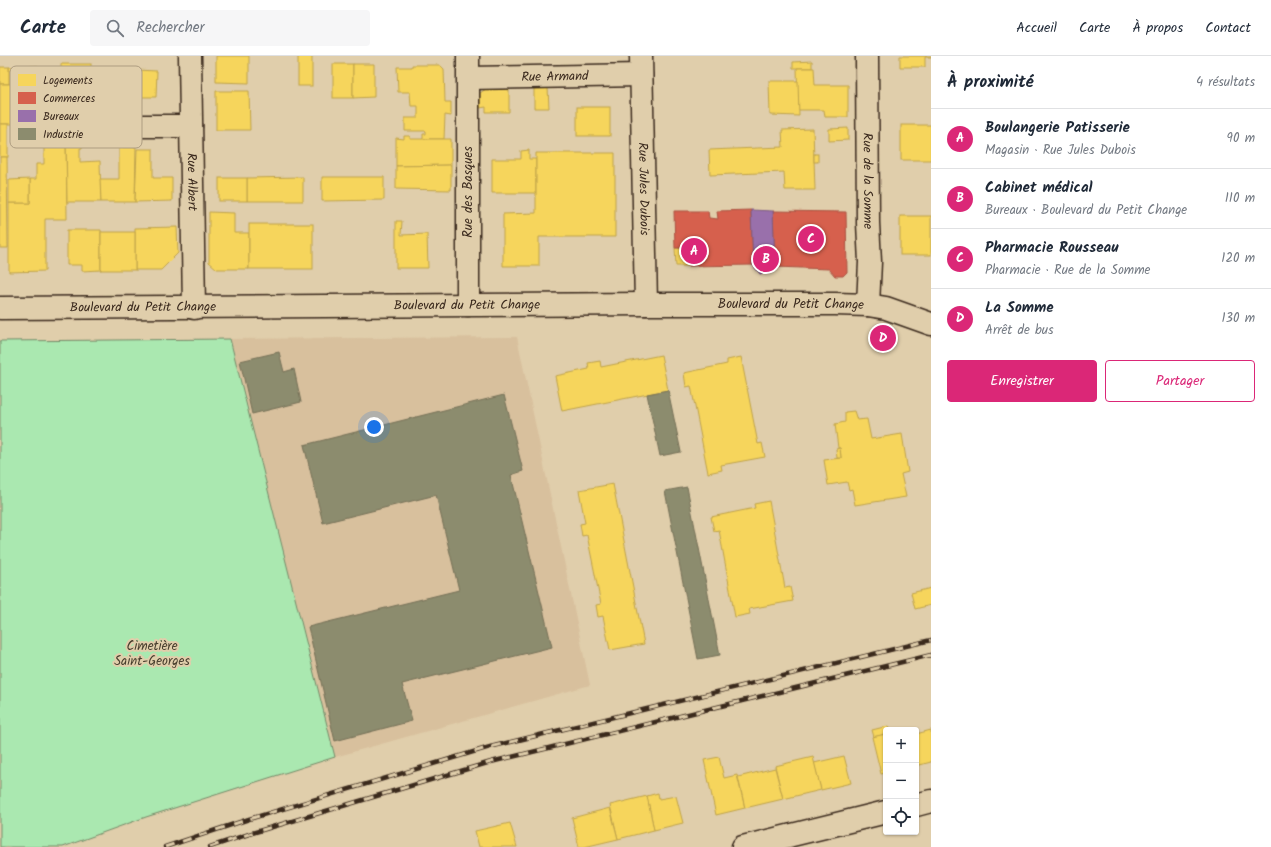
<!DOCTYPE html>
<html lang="fr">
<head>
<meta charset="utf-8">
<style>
	:root { --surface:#fff; --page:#f6f6f7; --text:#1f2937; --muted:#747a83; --line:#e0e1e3; --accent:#db2777 }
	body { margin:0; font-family:Kalam,sans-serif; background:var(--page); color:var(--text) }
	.controls { position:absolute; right:12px; bottom:12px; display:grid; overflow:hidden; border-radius:4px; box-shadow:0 1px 3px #0004 }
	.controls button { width:36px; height:36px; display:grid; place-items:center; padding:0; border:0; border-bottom:1px solid var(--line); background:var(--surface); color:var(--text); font:20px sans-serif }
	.you { position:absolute; left:374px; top:371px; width:14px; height:14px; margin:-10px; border:3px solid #fff; border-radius:50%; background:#1a73e8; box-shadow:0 0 0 6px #1a73e833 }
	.badge { display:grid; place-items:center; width:26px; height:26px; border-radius:50%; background:var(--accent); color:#fff; font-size:13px; font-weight:700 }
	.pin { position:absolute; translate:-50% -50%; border:2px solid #fff; box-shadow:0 1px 4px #0006 }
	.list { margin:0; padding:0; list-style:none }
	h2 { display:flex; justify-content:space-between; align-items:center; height:52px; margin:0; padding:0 16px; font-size:17px }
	h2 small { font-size:13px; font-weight:400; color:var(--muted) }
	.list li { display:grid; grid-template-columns:26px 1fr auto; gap:12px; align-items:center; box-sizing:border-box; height:60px; padding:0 16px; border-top:1px solid var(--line) }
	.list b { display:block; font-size:15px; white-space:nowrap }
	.list p { margin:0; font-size:13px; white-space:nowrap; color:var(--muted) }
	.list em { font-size:13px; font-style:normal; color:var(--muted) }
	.actions { display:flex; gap:8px; padding:12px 16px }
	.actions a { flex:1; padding:9px 0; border:1px solid var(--accent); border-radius:4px; text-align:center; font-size:14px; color:var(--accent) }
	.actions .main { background:var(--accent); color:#fff }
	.icon { flex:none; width:22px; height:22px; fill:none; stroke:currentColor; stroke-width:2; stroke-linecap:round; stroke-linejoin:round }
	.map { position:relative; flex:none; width:931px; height:791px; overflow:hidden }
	header { display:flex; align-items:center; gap:24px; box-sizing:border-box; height:56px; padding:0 20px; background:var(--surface); border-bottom:1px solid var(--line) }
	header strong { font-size:19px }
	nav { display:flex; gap:22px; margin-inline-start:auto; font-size:14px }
	.search { width:280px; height:36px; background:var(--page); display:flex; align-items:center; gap:10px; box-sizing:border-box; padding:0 14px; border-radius:4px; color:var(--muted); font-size:15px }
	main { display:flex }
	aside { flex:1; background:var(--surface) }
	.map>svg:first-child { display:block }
	.built { fill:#d8c09d }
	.green { fill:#aae8b0; stroke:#728967 }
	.homes { fill:#f6d55c; stroke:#bea249 }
	.shops { fill:#d6604d; stroke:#a8503f }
	.offices { fill:#9970ab; stroke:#7d5b81 }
	.industry { fill:#8c8c6e; stroke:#746f56 }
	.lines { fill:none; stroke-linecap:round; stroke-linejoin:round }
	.minor-casing { stroke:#3b2a1e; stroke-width:25 }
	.secondary-casing { stroke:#3b2a1e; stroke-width:25 }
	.minor { stroke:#e0ceab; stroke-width:22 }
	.secondary { stroke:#e0ceab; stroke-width:22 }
	.rail-casing { stroke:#3b2a1e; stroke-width:4.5 }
	.rail { stroke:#e0ceab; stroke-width:3; stroke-dasharray:9; stroke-linecap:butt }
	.labels { text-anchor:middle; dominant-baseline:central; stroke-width:4; stroke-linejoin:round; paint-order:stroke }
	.street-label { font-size:13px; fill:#3b2a1e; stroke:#e0ceab }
	.park-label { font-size:13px; fill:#463d2d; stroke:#e0ceab }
	.key { fill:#e0ceab; stroke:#ae9d81; stroke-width:1 }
	.key-label { font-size:11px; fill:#3b2a1e }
</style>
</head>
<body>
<header>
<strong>Carte</strong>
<div class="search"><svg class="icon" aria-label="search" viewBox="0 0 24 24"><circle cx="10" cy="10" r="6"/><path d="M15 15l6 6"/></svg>Rechercher</div>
<nav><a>Accueil</a><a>Carte</a><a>À propos</a><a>Contact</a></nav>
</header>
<main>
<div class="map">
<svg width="931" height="791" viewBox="0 0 931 791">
	<rect width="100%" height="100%" fill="#e0ceab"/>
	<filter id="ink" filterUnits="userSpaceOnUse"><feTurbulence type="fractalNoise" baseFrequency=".025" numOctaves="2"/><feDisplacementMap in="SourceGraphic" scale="8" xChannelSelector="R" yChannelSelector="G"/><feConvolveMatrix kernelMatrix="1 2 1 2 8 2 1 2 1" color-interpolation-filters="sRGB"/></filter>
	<g filter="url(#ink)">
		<polygon class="built" points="517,281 590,629 335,701 230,283"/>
		<polygon class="green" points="230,283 335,701 146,761 63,791 0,791 0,285"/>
		<g class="homes">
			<polygon points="216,0 249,0 249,27 216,26"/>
			<rect x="298" y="0" width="14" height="30"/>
			<polygon points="900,0 931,0 931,1 925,1 925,11 900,11"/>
			<polygon points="812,5 812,12 793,12 793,6"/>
			<rect x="61" y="8" width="30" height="45"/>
			<rect x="333" y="8" width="20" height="34"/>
			<polygon points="353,8 374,8 374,41 353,42"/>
			<polygon points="412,9 440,9 444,13 445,46 451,46 451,60 445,59 444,83 423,83 423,78 426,78 426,75 405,75 405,62 418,62 418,50 411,50 410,36 398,36 397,11 412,11"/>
			<polygon points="38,10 39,28 9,28 9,11"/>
			<rect x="0" y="11" width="9" height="17"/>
			<polygon points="797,12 814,12 815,29 848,29 848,61 825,61 824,54 798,54"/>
			<polygon points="136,14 157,15 156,41 136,41"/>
			<polygon points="769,25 798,25 799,60 770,59"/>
			<polygon points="0,28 52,28 52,38 19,39 19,68 0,68"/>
			<polygon points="509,32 509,56 486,56 486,51 480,52 480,37 486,33"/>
			<polygon points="534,32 548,32 549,52 534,52"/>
			<polygon points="216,35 249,35 250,74 216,74"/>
			<rect x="577" y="51" width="33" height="29"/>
			<rect x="0" y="68" width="8" height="33"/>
			<polygon points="60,69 61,80 66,80 67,163 45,163 45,215 9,216 9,147 30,147 30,123 36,123 36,108 44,108 44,81 47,80 47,70"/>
			<rect x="901" y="69" width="30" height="35"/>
			<polygon points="848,72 848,84 829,85 829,73"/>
			<polygon points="813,73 815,134 785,134 784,116 710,119 709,94 783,91 782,74"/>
			<polygon points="66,76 82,76 82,92 80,92 80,106 100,105 101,146 67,146"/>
			<polygon points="404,80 410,80 410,83 451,83 451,109 396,110 396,82 404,83"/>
			<polygon points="119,91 136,91 135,146 101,146 100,123 119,123"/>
			<polygon points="137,93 153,93 153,122 172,122 172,145 135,146"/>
			<polygon points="529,94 529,103 536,103 536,137 492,137 492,103 521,103 521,95"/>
			<polygon points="536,97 615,97 615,181 539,181 539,210 503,210 503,158 536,157"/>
			<rect x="814" y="98" width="4" height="8"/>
			<polygon points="0,101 7,101 8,192 0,192"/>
			<polygon points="451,109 451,134 396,133 396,110"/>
			<polygon points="303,121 303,145 247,145 247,122"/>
			<polygon points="322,121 384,121 384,144 322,145"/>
			<rect x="219" y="122" width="28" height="23"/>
			<polygon points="30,123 30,147 9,147 9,124"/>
			<polygon points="209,156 234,157 234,177 249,177 249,213 217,213 209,206"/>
			<rect x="900" y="160" width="31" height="39"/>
			<polygon points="396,165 402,165 401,179 427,178 428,212 396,212"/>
			<rect x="249" y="168" width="64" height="45"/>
			<polygon points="177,171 178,197 161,214 135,214 135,172"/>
			<polygon points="67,174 101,174 101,214 82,215 82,209 67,209"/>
			<rect x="101" y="176" width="34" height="38"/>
			<polygon points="675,192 689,192 689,210 676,210"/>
			<polygon points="661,299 668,334 562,355 555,320 589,313 588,307 600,305 601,311"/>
			<polygon points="741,301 758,388 762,387 765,401 721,409 722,414 708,417 691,330 686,331 684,317 727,308 727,304"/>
			<polygon points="854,355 857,364 867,363 871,383 902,378 908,416 901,418 906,441 855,449 852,433 849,434 847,426 828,429 824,404 841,402 840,392 838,392 835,368 845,366 845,356"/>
			<polygon points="840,392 841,402 837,402 836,393"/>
			<polygon points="613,428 644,588 610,594 603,560 598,561 596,549 601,548 587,479 582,480 580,468 585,467 579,434"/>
			<polygon points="769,445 785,532 790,531 793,545 749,553 750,558 735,561 719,474 714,475 711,461 755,452 754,448"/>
			<polygon points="931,532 931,549 915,553 911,537"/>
			<polygon points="888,670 889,674 886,674 886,678 874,681 872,674"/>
			<polygon points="931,674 931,706 916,710 916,678"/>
			<polygon points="886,678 886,717 881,718 872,681"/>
			<polygon points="844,700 851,727 821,734 814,707"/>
			<polygon points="719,701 724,722 737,719 745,752 716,759 704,704"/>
			<polygon points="813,701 821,734 783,743 775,710"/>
			<polygon points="775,712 783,743 745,752 738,721"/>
			<polygon points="658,737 659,743 676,740 683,767 654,774 647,740"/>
			<polygon points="647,740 654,774 618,783 610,749"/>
			<polygon points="610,752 618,783 584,791 579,791 572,762"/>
			<polygon points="510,767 517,791 479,791 475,775"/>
		</g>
		<g class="shops">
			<polygon points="751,154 753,209 689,210 689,192 675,192 674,155 708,155 709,162 718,163 717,155"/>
			<polygon points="773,155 846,156 847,216 843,220 835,220 829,213 775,211"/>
		</g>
		<polygon class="offices" points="751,154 773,155 775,211 770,217 760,218 753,209"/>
		<g class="industry">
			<polygon points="279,296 284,316 294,313 301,346 252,358 240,305"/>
			<polygon points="668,334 681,396 660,400 647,338"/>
			<polygon points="504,339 523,415 511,419 552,591 402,628 412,665 335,685 308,571 459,534 436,439 323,467 304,389"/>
			<polygon points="687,431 720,599 698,603 665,435"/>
		</g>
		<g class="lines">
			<g class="minor-casing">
				<g id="minor">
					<path id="s1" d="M190 0 194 252"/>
					<path id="s2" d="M641 0 646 248"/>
					<path id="s3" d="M867 0 868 167 870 206 868 249"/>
					<path id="s4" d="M469 22 641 19"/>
					<polyline points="108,70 191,70"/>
					<polyline points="468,249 468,0"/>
					<polyline points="916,749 931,745"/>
					<polyline points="743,791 886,756"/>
				</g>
			</g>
			<g class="secondary-casing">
				<g id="secondary">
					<path id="s5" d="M0 252 646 248H835L868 249 886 252 931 268"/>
				</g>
			</g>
			<use href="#minor" class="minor"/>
			<use href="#secondary" class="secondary"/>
			<g class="rail-casing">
				<g id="rail">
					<polyline points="165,791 249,763 490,691 931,584"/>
					<polyline points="210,791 252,777 491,706 931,599"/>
				</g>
			</g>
			<use href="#rail" class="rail"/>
		</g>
	</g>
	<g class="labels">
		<g class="street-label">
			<text stroke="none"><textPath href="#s4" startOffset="86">Rue Armand</textPath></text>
			<text stroke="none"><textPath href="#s3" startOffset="125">Rue de la Somme</textPath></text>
			<text stroke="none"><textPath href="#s1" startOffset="126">Rue Albert</textPath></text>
			<text stroke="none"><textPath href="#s2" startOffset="133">Rue Jules Dubois</textPath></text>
			<text transform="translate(468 136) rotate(-90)">Rue des Basques</text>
			<text stroke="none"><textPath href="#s5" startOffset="467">Boulevard du Petit Change</textPath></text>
			<text stroke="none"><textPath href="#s5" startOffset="791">Boulevard du Petit Change</textPath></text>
			<text stroke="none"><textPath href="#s5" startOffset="143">Boulevard du Petit Change</textPath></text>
		</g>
		<g class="park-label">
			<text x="152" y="590">Cimetière<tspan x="152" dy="15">Saint-Georges</tspan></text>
		</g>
	</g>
	<rect x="10" y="10" width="132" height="82" rx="6" class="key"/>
	<rect x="18" y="18" width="18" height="12" fill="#f6d55c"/>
	<rect x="18" y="36" width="18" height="12" fill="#d6604d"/>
	<rect x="18" y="54" width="18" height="12" fill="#9970ab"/>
	<rect x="18" y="72" width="18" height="12" fill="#8c8c6e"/>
	<g class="key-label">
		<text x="43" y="28">Logements</text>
		<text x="43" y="46">Commerces</text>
		<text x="43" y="64">Bureaux</text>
		<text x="43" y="82">Industrie</text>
	</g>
</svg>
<div class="controls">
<button>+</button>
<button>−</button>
<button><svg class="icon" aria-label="locate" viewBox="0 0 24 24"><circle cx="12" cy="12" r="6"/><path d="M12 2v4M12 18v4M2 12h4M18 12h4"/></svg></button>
</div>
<div class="you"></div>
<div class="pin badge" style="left:694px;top:195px">A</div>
<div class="pin badge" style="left:766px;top:203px">B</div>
<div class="pin badge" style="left:811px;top:183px">C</div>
<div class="pin badge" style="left:883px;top:282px">D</div>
</div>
<aside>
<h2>À proximité<small>4 résultats</small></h2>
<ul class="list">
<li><span class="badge">A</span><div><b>Boulangerie Patisserie</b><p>Magasin · Rue Jules Dubois</p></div><em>90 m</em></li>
<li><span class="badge">B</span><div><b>Cabinet médical</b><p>Bureaux · Boulevard du Petit Change</p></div><em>110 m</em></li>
<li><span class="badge">C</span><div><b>Pharmacie Rousseau</b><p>Pharmacie · Rue de la Somme</p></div><em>120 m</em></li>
<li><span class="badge">D</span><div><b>La Somme</b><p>Arrêt de bus</p></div><em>130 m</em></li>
</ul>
<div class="actions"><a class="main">Enregistrer</a><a>Partager</a></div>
</aside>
</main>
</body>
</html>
